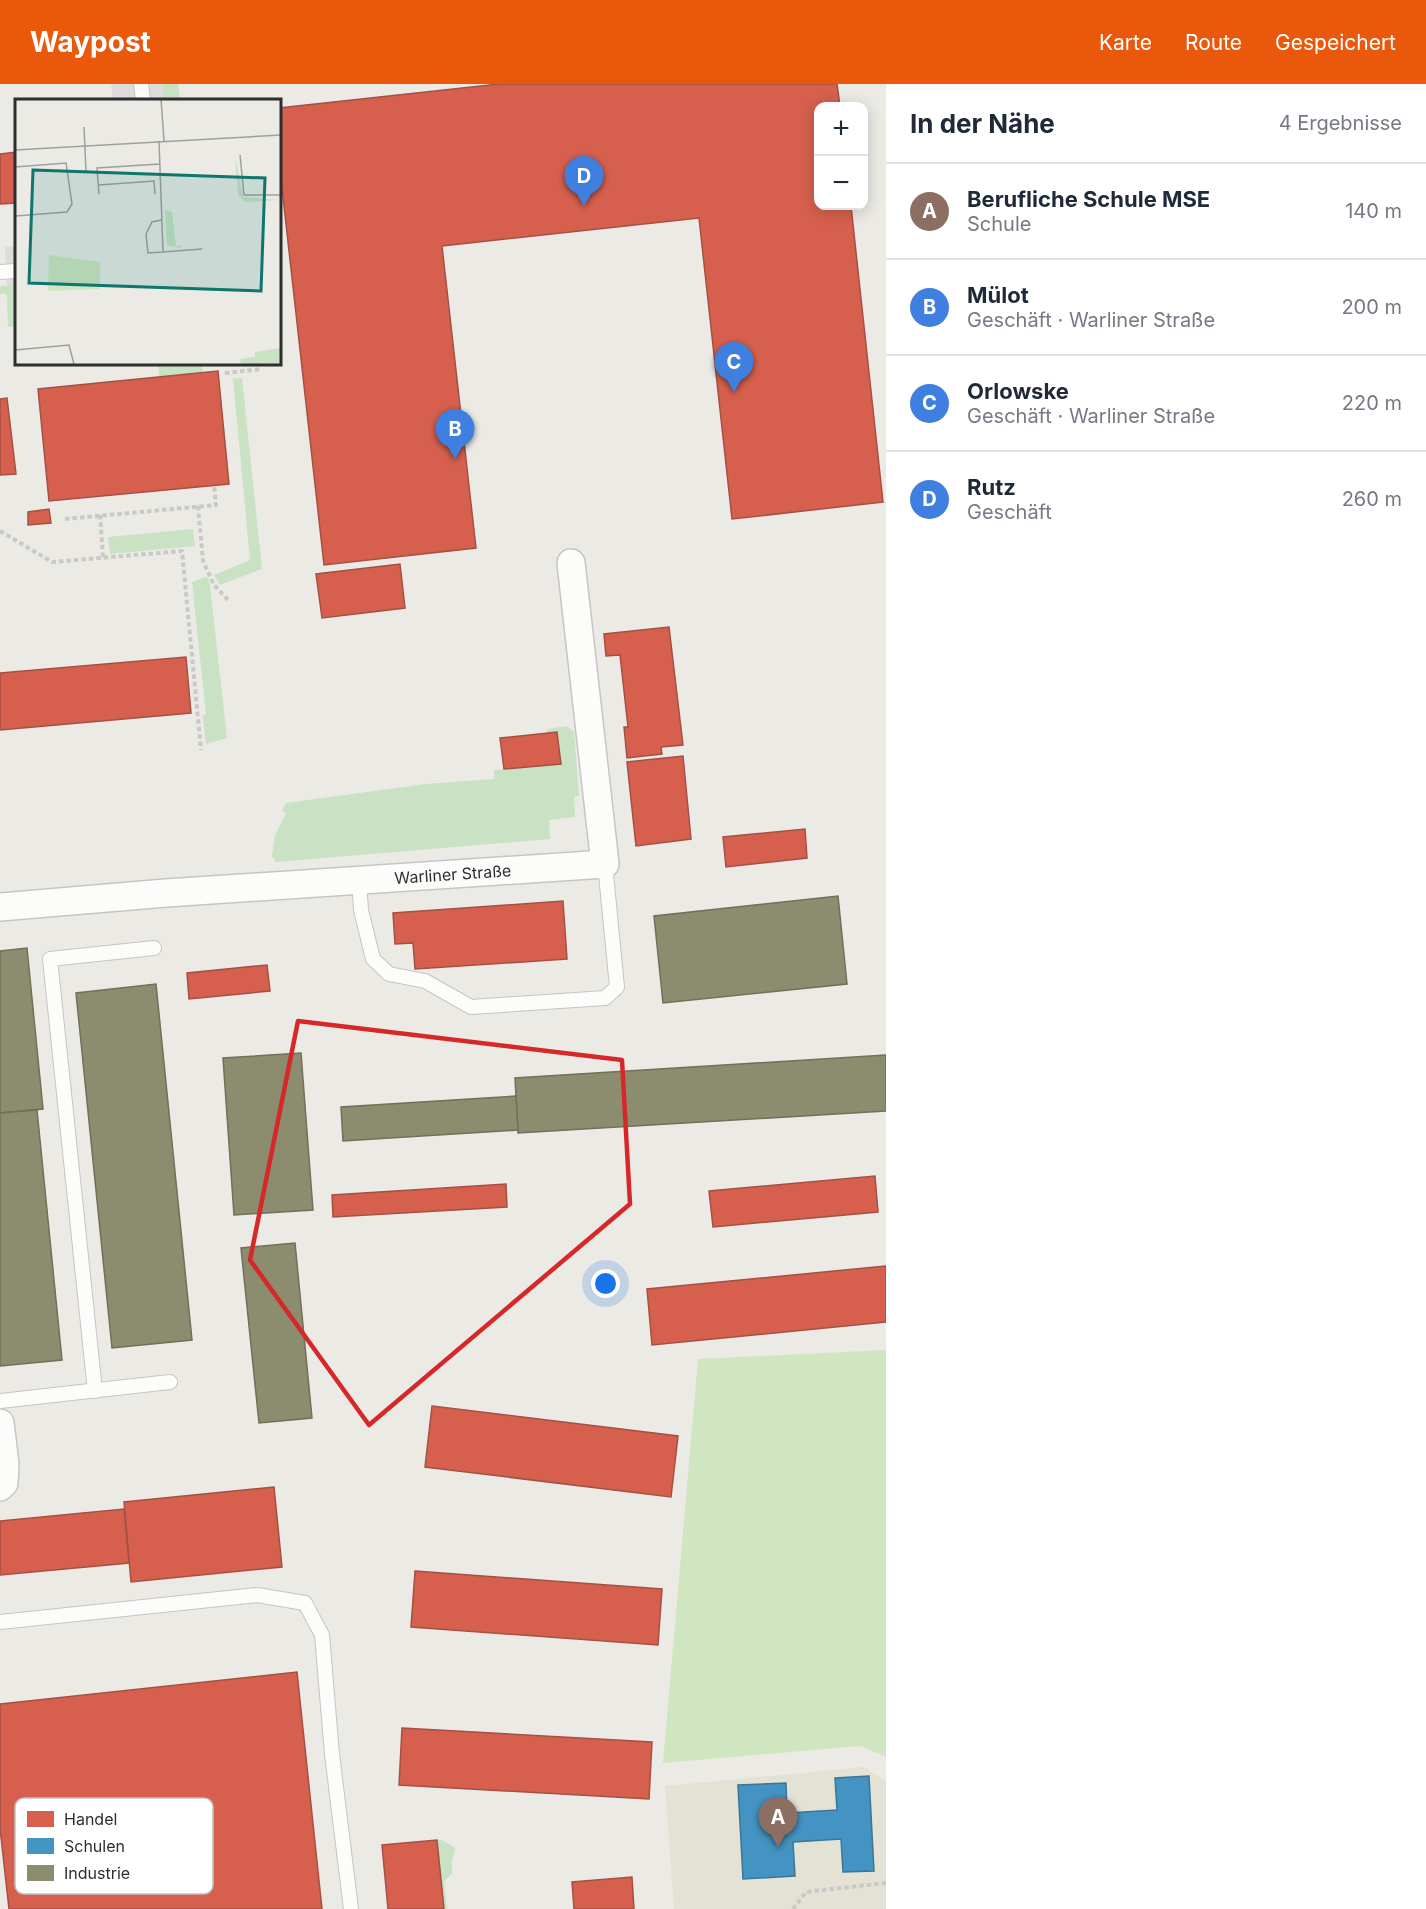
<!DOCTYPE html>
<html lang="de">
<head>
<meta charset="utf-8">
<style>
	:root { --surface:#fff; --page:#f6f6f7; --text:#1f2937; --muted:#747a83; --line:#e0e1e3; --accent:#ea580c }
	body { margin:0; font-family:Inter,sans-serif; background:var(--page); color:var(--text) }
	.controls { position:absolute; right:18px; top:18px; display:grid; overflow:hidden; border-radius:12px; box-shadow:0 3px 15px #0003 }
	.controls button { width:54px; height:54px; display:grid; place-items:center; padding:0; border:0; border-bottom:2px solid var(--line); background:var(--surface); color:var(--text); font:30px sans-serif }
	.you { position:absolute; left:606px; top:1200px; width:21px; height:21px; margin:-15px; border:4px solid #fff; border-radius:50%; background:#1a73e8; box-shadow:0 0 0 9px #1a73e833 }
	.badge { display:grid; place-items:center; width:39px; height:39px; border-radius:50%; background:var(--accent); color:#fff; font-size:20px; font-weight:700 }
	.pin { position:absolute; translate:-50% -50px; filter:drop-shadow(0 2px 3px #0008) }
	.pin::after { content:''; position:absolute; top:32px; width:21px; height:18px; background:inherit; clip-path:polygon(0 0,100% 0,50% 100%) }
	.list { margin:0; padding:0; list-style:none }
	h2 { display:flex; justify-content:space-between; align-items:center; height:78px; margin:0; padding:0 24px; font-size:26px }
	h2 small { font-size:20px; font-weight:400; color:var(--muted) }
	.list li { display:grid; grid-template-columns:39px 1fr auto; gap:18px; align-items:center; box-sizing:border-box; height:96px; padding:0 24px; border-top:2px solid var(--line) }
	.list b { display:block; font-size:22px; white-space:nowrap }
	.list p { margin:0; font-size:20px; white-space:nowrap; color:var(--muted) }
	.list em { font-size:20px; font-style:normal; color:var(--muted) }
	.map { position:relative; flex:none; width:886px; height:1825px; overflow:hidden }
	header { display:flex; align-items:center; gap:36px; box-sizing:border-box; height:84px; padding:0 30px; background:var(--accent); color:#fff }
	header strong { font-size:28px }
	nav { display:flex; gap:33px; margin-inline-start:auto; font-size:21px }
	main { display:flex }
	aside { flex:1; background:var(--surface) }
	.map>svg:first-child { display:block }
	.industrial { fill:#dddbdb }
	.education { fill:#e4e2d5 }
	.green { fill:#c8e2c3 }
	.pitch { fill:#d0e6c1 }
	.shops { fill:#d6604d; stroke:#a45144; stroke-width:1.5 }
	.schools { fill:#4393c3; stroke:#3d7596; stroke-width:1.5 }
	.industry { fill:#8c8c6e; stroke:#70705b; stroke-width:1.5 }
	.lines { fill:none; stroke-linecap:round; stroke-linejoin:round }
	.service-casing { stroke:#c6c5c5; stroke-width:16 }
	.minor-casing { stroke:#c6c5c5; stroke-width:30 }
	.path { stroke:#c9c9c8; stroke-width:4; stroke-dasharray:4.5 3; stroke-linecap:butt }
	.service { stroke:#fcfcfb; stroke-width:14 }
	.minor { stroke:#fcfcfb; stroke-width:27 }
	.marked { fill:none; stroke:#d62828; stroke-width:4.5; stroke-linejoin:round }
	.labels { text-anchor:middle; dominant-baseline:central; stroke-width:6; stroke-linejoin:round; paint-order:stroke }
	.street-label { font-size:16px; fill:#2e2e2e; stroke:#fff }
	.inset-road { fill:none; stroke:#9f9f9c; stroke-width:1.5 }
	.view { fill:#0f766e; fill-opacity:0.15; stroke:#0f766e; stroke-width:3 }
	.inset-edge { fill:none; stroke:#2e2e2e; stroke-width:3 }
	.key { fill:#fff; stroke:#c0c0c0; stroke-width:1.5 }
	.key-label { font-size:16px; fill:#2e2e2e }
</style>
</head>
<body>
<header>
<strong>Waypost</strong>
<nav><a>Karte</a><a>Route</a><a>Gespeichert</a></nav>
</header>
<main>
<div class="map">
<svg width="886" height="1825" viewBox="0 0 886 1825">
	<rect width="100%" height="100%" fill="#ebeae5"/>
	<g class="industrial">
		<polygon points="111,0 178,0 180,16 113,16"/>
		<polygon points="16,161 16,218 8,219 5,163"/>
	</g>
	<polygon class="education" points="864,1683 886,1697 886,1825 674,1825 665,1702"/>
	<g class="green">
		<polygon points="162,0 178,0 180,16 164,16"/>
		<polygon points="16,201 16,242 8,243 7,210 0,210 0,202"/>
		<polygon points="158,279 202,279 203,289 159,293"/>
		<polygon points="233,294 242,294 262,485 220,501 214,491 250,476"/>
		<polygon points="193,445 195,462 110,470 108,453"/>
		<polygon points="205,493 208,494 210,502 227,654 206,660 203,632 206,630 192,498"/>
		<polygon points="567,642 574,648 579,712 574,713 575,733 549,736 550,755 276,778 272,772 275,751 286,729 282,726 286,719 426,700 494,695 494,686 560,680 557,649 547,649 547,645"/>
		<polygon points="437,1756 442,1756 455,1764 452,1778 452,1789 444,1798 447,1825 444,1825"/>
	</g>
	<polygon class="pitch" points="886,1266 886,1673 861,1662 663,1679 698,1275"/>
	<g class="shops">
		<polygon points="499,0 837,0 840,22 818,22 818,122 851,122 883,418 732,435 699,134 442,162 476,464 324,481 279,77 279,24"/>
		<polygon points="16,68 16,119 0,120 0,70"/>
		<polygon points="218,287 229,400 49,417 38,305"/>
		<polygon points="7,314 16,390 0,391 0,315"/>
		<polygon points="49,425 51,439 28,441 28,428"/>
		<polygon points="400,480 405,524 322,534 316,490"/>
		<polygon points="669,543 683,661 661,663 662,670 627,674 624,643 628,643 620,571 606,572 604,550"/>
		<polygon points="186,573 191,629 0,646 0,589"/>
		<polygon points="557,648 561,680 504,685 500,654"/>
		<polygon points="683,672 691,755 636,762 627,678"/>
		<polygon points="805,745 807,774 726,783 723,753"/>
		<polygon points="563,817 567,875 415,885 413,859 395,860 393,829"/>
		<polygon points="267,881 270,907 189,915 187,889"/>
		<polygon points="875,1092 878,1128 713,1143 709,1107"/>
		<polygon points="506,1100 507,1123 333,1133 332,1111"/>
		<polygon points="886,1182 886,1238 652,1261 647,1205"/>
		<polygon points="432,1322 678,1352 671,1413 425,1383"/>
		<polygon points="274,1403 282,1483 131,1498 124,1418"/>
		<polygon points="124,1425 129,1479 0,1491 0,1437"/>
		<polygon points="415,1487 662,1505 658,1561 411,1543"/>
		<polygon points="297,1588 322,1825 9,1825 0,1744 0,1620"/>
		<polygon points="402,1644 652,1658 649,1715 399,1701"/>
		<polygon points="437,1756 444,1825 388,1825 382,1761"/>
		<polygon points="632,1793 634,1825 574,1825 572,1798"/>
	</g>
	<polygon class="schools" points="869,1692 874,1787 843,1788 841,1755 793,1758 795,1792 743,1795 738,1701 786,1699 787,1729 837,1726 835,1694"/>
	<g class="industry">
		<polygon points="838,812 847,900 663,919 654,832"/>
		<polygon points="27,864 43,1025 0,1029 0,867"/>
		<polygon points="156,900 192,1256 112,1264 76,909"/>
		<polygon points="301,969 313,1126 234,1131 223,974"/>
		<polygon points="886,971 886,1027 518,1049 515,994"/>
		<polygon points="516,1012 518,1046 343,1057 341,1023"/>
		<polygon points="37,1026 62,1276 0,1282 0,1029"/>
		<polygon points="295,1159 312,1334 259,1339 241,1164"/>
	</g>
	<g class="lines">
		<g class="service-casing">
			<g id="service">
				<polyline points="141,0 143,16"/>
				<polyline points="0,188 16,187"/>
				<polyline points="359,796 361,826 373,875 389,890 425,897 471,923 605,914 617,903 605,780"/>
				<polyline points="95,1307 50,875 154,864"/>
				<polyline points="0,1317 170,1298"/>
				<polyline points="0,1538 257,1511 305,1519 322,1551 332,1670 351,1825"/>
			</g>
		</g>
		<g class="minor-casing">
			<g id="minor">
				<path id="s1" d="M0 823 166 809 605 780 571 479"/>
				<polyline points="0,1339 5,1380 4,1399 0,1403"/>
			</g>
		</g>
		<g class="path">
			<polyline points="225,289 261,285"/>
			<polyline points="198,422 203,477 214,501 229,517"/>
			<polyline points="100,431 103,473"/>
			<polyline points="65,435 216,421 214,401"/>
			<polyline points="0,447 52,478 182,467 201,666"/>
			<polyline points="793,1825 806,1808 886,1799"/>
		</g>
		<use href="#service" class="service"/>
		<use href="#minor" class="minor"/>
	</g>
	<path class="marked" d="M298 937 622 976 630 1120 369 1341 250 1176Z"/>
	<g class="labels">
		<g class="street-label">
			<text stroke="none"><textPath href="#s1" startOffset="454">Warliner Straße</textPath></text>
		</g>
	</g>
	<g transform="translate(15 15)">
		<rect width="266" height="266" fill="#ebeae5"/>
		<path d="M220 56 228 98 265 101 231 103 223 96ZM150 111 157 113 161 147 166 146 165 149 152 146ZM265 249V265H226L225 260 240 258V253Z" fill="#c8e2c3"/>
		<path d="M34 156 85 163V190L33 192Z" fill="#d0e6c1"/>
		<path class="inset-road" d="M146 0 149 42M69 28 71 73H83M144 42 148 153 187 150M0 51 266 36M225 56 229 96H266M0 68 51 64 57 105 52 113 0 117M84 86 139 82 140 95M84 95 82 69 145 65M147 121 137 123 131 135 133 154 148 153M0 251 54 246 59 265"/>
		<path class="view" d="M18 71 250 79 246 192 14 184Z"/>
		<rect width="266" height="266" class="inset-edge"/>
	</g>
	<rect x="15" y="1714" width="198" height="96" rx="9" class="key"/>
	<rect x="27" y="1727" width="27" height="16" fill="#d6604d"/>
	<rect x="27" y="1754" width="27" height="16" fill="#4393c3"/>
	<rect x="27" y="1781" width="27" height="16" fill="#8c8c6e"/>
	<g class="key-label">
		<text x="64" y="1741">Handel</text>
		<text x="64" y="1768">Schulen</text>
		<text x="64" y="1795">Industrie</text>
	</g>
</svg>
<div class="controls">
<button>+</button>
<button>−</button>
</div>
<div class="you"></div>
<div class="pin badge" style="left:778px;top:1763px;background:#8d6e63">A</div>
<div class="pin badge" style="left:455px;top:375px;background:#3f7fe0">B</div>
<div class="pin badge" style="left:734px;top:308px;background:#3f7fe0">C</div>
<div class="pin badge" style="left:584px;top:122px;background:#3f7fe0">D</div>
</div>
<aside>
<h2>In der Nähe<small>4 Ergebnisse</small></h2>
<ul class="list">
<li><span class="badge" style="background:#8d6e63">A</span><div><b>Berufliche Schule MSE</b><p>Schule</p></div><em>140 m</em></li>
<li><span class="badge" style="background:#3f7fe0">B</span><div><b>Mülot</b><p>Geschäft · Warliner Straße</p></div><em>200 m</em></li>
<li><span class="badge" style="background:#3f7fe0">C</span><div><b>Orlowske</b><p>Geschäft · Warliner Straße</p></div><em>220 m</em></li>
<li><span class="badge" style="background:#3f7fe0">D</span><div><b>Rutz</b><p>Geschäft</p></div><em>260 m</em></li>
</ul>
</aside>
</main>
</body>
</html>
